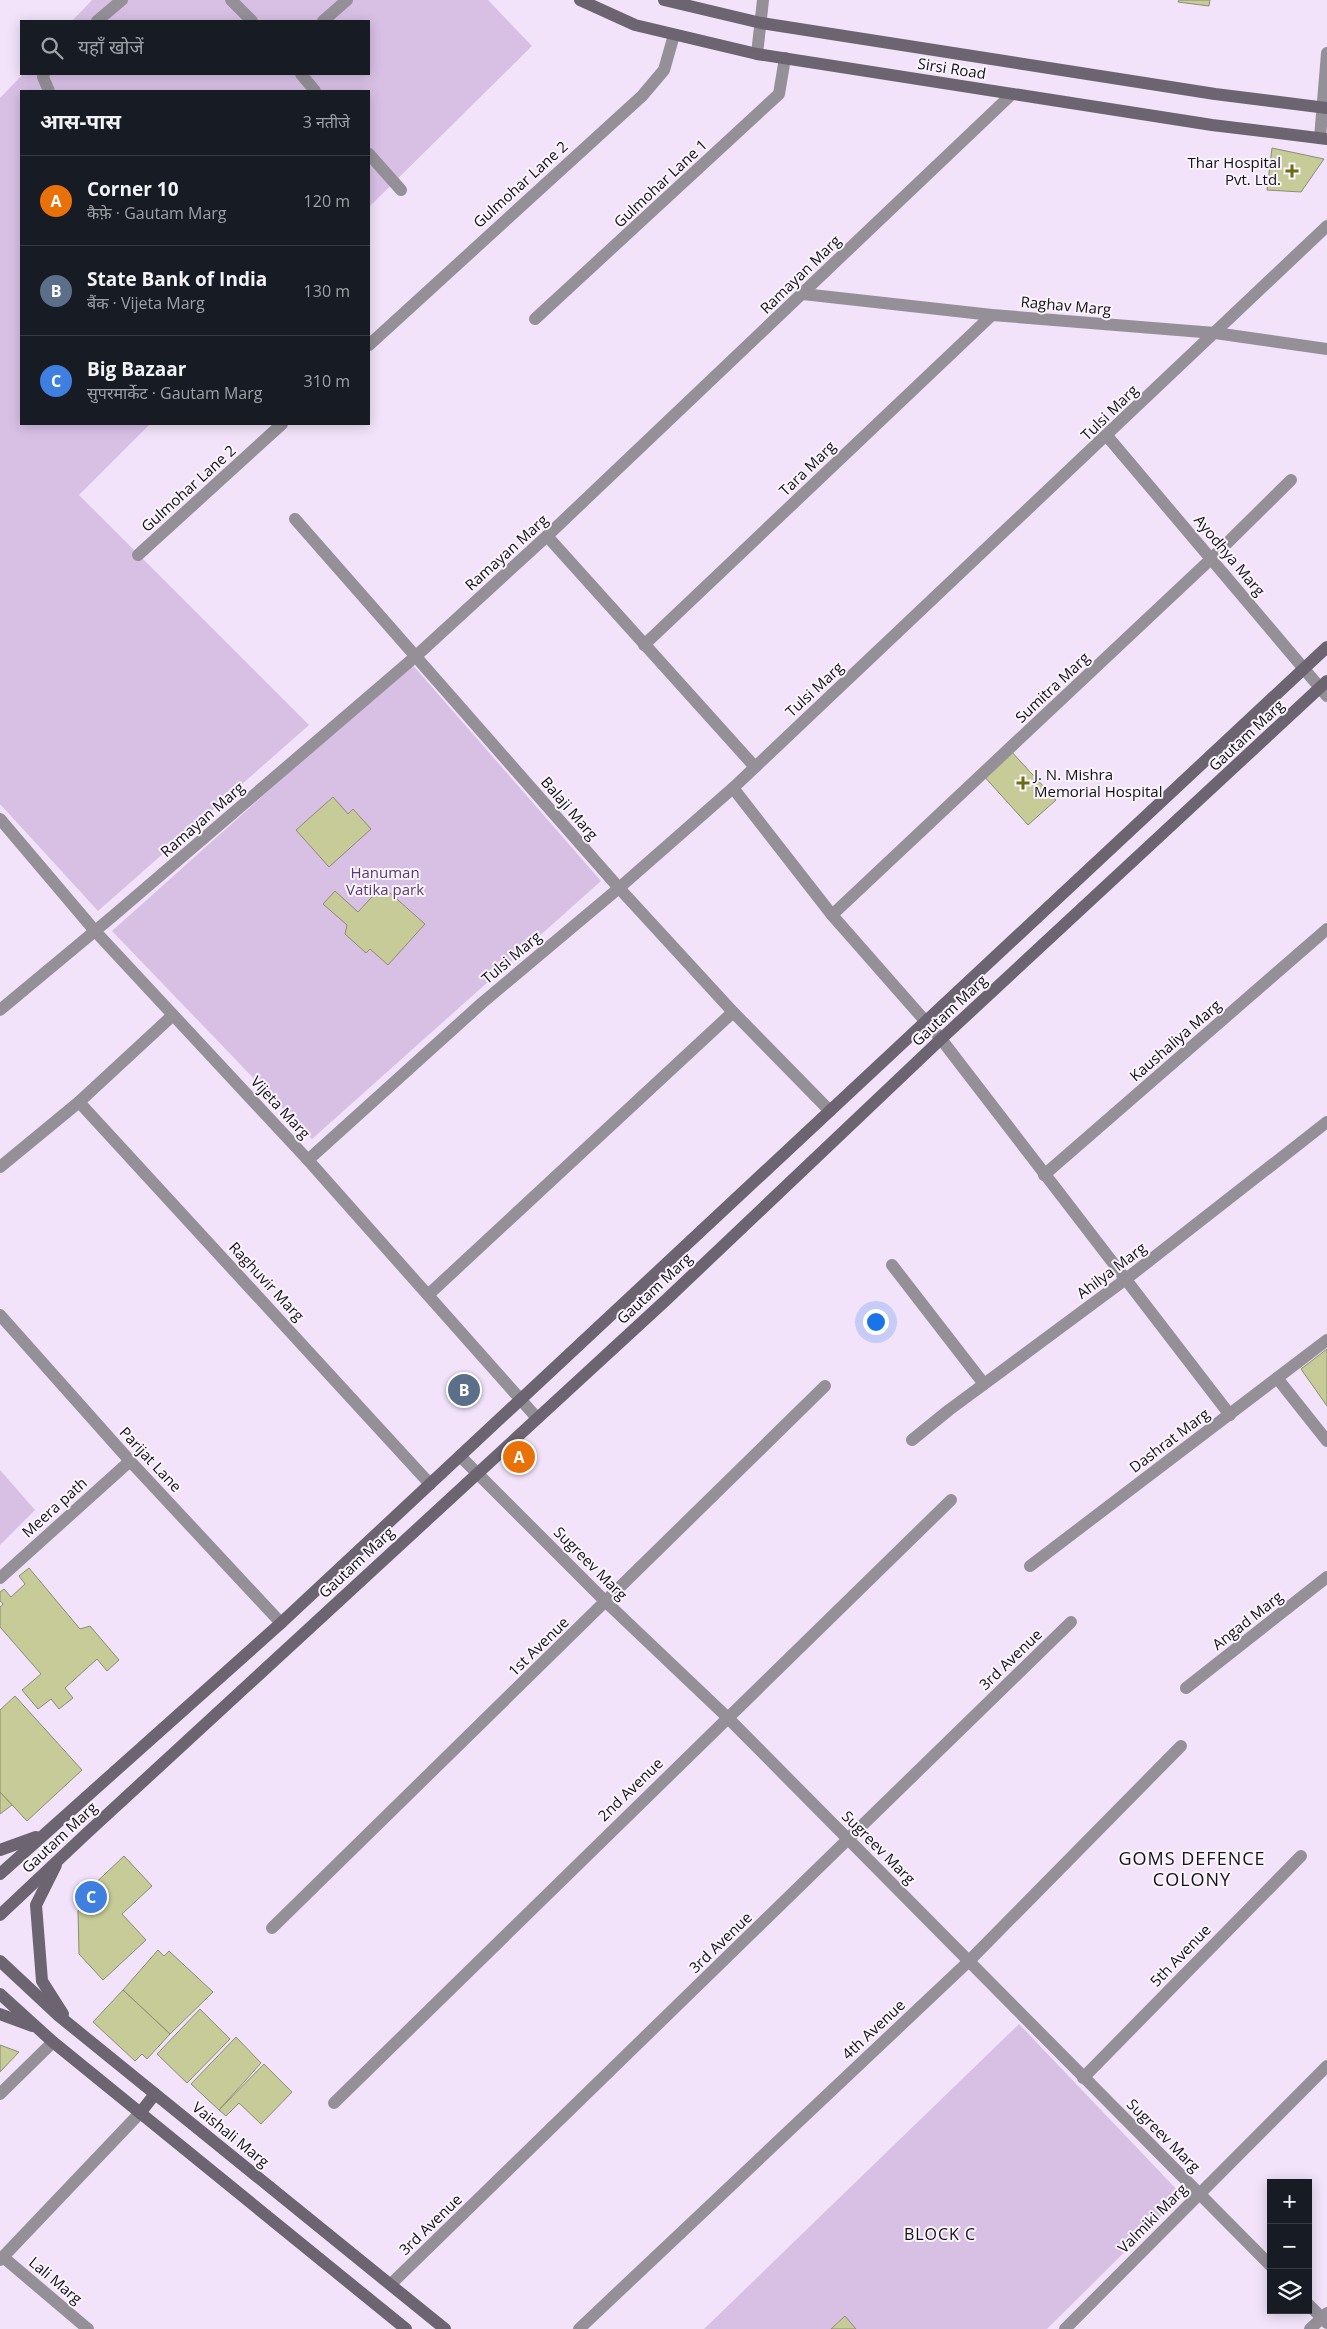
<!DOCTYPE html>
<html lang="hi">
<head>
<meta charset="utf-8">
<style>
	:root { --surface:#171b24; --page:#242831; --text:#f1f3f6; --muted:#9ea1a6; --line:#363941; --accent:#0f766e }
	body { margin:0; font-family:"Open Sans","Noto Sans Devanagari",sans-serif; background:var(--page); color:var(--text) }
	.controls { position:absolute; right:15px; bottom:15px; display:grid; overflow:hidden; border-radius:0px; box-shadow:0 2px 12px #0003 }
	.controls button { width:45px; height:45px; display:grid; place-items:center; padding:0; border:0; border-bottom:1px solid var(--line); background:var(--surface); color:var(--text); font:25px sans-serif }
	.you { position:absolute; left:875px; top:1321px; width:18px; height:18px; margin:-12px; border:4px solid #fff; border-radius:50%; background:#1a73e8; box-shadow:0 0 0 8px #1a73e833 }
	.badge { display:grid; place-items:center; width:32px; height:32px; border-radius:50%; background:var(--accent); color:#fff; font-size:16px; font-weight:700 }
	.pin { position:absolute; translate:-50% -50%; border:2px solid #fff; box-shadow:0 1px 5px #0006 }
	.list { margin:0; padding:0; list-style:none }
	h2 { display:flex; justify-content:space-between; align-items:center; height:65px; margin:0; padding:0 20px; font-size:21px }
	h2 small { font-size:16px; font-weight:400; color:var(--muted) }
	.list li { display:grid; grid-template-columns:32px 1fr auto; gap:15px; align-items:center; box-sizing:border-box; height:90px; padding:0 20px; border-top:1px solid var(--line) }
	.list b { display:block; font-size:19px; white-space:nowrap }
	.list p { margin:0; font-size:16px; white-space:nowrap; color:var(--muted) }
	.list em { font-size:16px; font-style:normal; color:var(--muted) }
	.icon { flex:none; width:28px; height:28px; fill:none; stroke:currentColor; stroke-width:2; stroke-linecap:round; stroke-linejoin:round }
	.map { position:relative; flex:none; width:1327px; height:2329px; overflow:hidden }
	.search { position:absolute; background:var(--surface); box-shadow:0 2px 12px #0003; left:20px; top:20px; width:350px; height:55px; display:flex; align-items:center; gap:12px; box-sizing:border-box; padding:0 18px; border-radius:0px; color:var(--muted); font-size:19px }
	.panel { position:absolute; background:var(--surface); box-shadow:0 2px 12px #0003; left:20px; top:90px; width:350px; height:335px; border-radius:0px }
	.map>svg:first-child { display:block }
	.green { fill:#d8c0e5 }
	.building { fill:#c6cb97; stroke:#8a8d76 }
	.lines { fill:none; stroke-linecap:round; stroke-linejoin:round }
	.street { stroke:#958f98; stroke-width:12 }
	.secondary { stroke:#6c6471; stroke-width:12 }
	.poi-dot { fill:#696d11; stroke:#faf4fd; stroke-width:2 }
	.labels { text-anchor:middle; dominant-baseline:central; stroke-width:4; stroke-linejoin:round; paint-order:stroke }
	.street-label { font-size:15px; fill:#151017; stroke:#faf4fd }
	.poi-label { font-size:15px; fill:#151017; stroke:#faf4fd; text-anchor:end }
	.park-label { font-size:15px; fill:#5d3870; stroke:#faf4fd }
	.neighbourhood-label { font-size:16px; letter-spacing:1px; fill:#151017; stroke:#faf4fd }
	.quarter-label { font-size:18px; letter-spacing:1px; fill:#151017; stroke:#faf4fd }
</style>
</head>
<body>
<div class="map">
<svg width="1327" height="2329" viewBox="0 0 1327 2329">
	<rect width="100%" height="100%" fill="#f2e3fa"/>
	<g class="green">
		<polygon points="92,0 488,0 532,46 369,207 369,91 21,91 21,424 150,424 79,495 309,725 98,911 0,804 0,98 23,74 369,74 369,21 72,21"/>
		<polygon points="411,663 601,881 312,1139 112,931"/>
		<polygon points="0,1470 35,1510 0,1545"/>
		<polygon points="1019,2024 1182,2195 1047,2329 704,2329"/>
	</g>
	<g class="building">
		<polygon points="1179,0 1210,0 1209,6 1178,2"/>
		<polygon points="1272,148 1324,159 1301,192 1267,190"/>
		<polygon points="1009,749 1056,800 1028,825 982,774"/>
		<polygon points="333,797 348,814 353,809 371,829 329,867 296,830"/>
		<polygon points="382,886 425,924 388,965 370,949 366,953 345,934 347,925 323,904 335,891 358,912"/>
		<polygon points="1327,1349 1327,1406 1301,1369"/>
		<polygon points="29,1568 80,1629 90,1626 119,1660 107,1671 97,1659 65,1688 73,1698 59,1709 51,1699 38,1709 22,1690 41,1674 0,1627 0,1607 3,1604 0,1601 0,1592 4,1589 11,1597 25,1584 19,1576"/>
		<polygon points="15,1696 82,1770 27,1821 0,1792 0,1710"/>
		<polygon points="0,1792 12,1805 0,1814"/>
		<polygon points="124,1856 152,1886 122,1914 146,1940 103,1980 79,1954 78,1911 85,1893"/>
		<polygon points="158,1950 164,1956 169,1951 213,1992 170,2034 123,1990"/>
		<polygon points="123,1990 170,2034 147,2059 142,2054 135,2061 93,2022"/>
		<polygon points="200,2009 230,2039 187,2083 157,2054"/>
		<polygon points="236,2037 261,2063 219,2110 191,2084"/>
		<polygon points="0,2045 19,2052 0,2072"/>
		<polygon points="264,2064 292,2092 261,2124 239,2103 226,2116 219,2110"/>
		<polygon points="845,2316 856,2329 831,2329"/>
	</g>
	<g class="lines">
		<g class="street">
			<polyline points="231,0 252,21"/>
			<polyline points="97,21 122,0"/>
			<polyline points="323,21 347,0"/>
			<polyline points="757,54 763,0"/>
			<polyline points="44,74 43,77 49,91"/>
			<polyline points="301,74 315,91"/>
			<polyline points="1320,138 1327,53"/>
			<polyline points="369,154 401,190"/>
			<polyline points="803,294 992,315 1215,333 1327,349"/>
			<polyline points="535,319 779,94 785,58"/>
			<polyline points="369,345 642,96 664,70 674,35"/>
			<polyline points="1107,436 1327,696"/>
			<polyline points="295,519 619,888 733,1012 830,1111"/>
			<polyline points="547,536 755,767"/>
			<polyline points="138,555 282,424"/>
			<polyline points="644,645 992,315"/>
			<polyline points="733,788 832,915 941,1039 1230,1415"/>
			<polyline points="0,819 95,931 308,1160 537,1418"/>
			<polyline points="832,915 1212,558 1291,480"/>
			<polyline points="0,1010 113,916 416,656 547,536 1012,94"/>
			<polyline points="79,1102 430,1484"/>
			<polyline points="308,1160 482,1003 619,888 733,788 1327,226"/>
			<polyline points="0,1167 79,1102 173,1015"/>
			<polyline points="1044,1175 1327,929"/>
			<polyline points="892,1265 984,1384"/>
			<polyline points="428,1295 733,1012"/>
			<polyline points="0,1315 130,1461 281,1623"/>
			<polyline points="1277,1378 1327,1441"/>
			<polyline points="912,1440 949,1410 1126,1279 1327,1122"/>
			<polyline points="460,1456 606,1602 727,1717 1271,2266"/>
			<polyline points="1030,1566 1327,1340"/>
			<polyline points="0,1578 130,1461"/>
			<polyline points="1186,1688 1327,1577"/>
			<polyline points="272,1928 825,1386"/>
			<polyline points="1083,2078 1301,1856"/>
			<polyline points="0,2094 53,2042"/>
			<polyline points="334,2103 951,1500"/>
			<polyline points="3,2257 88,2329"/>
			<polyline points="0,2260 140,2113"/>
			<polyline points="391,2284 1071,1622"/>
			<polyline points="1308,2304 1327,2323"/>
			<polyline points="579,2329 969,1961 1181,1746"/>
			<polyline points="1065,2329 1327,2066"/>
			<polyline points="1310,2329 1327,2313"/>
		</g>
		<g class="secondary">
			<polyline points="580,0 635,25 757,54 1212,125 1327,139"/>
			<polyline points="664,0 761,23 1215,94 1327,108"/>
			<polyline points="0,1850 36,1837"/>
			<polyline points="56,1865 36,1905 42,1981 63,2014"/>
			<polyline points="0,1874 281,1623 1327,647"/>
			<polyline points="0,1915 87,1833 666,1300 941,1039 1327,681"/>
			<polyline points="0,1961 59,2016 445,2329"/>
			<polyline points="0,1994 53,2042 406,2329"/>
			<polyline points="0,2014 32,2026"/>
			<polyline points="140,2113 155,2094"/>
		</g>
	</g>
	<g class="poi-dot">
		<path d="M1289.5 163.5h5v5h5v5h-5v5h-5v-5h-5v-5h5z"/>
		<path d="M1020.5 775.5h5v5h5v5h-5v5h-5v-5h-5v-5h5z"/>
	</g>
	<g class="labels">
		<g class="street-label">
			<text transform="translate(952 68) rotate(9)">Sirsi Road</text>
			<text transform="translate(660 183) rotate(-43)">Gulmohar Lane 1</text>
			<text transform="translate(520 184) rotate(-42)">Gulmohar Lane 2</text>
			<text transform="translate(800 274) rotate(-44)">Ramayan Marg</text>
			<text transform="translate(1066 305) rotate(5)">Raghav Marg</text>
			<text transform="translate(1109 412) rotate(-44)">Tulsi Marg</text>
			<text transform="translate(807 468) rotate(-44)">Tara Marg</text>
			<text transform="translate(188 488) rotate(-42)">Gulmohar Lane 2</text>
			<text transform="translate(506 552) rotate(-42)">Ramayan Marg</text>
			<text transform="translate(1230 555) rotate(50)">Ayodhya Marg</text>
			<text transform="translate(1052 687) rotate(-43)">Sumitra Marg</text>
			<text transform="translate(814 689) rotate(-43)">Tulsi Marg</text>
			<text transform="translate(1246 735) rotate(-43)">Gautam Marg</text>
			<text transform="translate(570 808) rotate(49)">Balaji Marg</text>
			<text transform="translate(202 819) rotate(-41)">Ramayan Marg</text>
			<text transform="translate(511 957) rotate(-40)">Tulsi Marg</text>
			<text transform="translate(949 1010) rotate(-43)">Gautam Marg</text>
			<text transform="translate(1175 1040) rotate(-41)">Kaushaliya Marg</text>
			<text transform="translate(281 1107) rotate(47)">Vijeta Marg</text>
			<text transform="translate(1111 1270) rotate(-37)">Ahilya Marg</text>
			<text transform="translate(267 1281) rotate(47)">Raghuvir Marg</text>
			<text transform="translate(654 1288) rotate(-43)">Gautam Marg</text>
			<text transform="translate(1169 1440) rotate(-37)">Dashrat Marg</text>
			<text transform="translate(151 1459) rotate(47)">Parijat Lane</text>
			<text transform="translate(54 1507) rotate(-42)">Meera path</text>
			<text transform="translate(356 1562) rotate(-43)">Gautam Marg</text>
			<text transform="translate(591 1563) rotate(45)">Sugreev Marg</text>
			<text transform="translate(1247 1620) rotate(-38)">Angad Marg</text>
			<text transform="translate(538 1646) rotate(-44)">1st Avenue</text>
			<text transform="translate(1010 1659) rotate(-44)">3rd Avenue</text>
			<text transform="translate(630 1789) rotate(-44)">2nd Avenue</text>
			<text transform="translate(59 1837) rotate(-43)">Gautam Marg</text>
			<text transform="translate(879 1847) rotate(45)">Sugreev Marg</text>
			<text transform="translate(720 1942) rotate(-44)">3rd Avenue</text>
			<text transform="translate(1180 1955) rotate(-46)">5th Avenue</text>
			<text transform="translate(873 2029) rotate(-43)">4th Avenue</text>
			<text transform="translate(231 2134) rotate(39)">Vaishali Marg</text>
			<text transform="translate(1164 2135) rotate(45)">Sugreev Marg</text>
			<text transform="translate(1152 2218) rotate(-45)">Valmiki Marg</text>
			<text transform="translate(430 2224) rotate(-44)">3rd Avenue</text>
			<text transform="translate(56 2280) rotate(40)">Lali Marg</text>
		</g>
		<g class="poi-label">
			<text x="1281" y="162">Thar Hospital<tspan x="1281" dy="17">Pvt. Ltd.</tspan></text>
			<text x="1034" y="774" text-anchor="start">J. N. Mishra<tspan x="1034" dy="17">Memorial Hospital</tspan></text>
		</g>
		<g class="park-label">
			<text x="385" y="872">Hanuman<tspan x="385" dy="17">Vatika park</tspan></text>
		</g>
		<g class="neighbourhood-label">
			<text x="940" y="2234">BLOCK C</text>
		</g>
		<g class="quarter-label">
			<text x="1192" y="1858">GOMS DEFENCE<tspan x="1192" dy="21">COLONY</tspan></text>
		</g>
	</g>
</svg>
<div class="controls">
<button>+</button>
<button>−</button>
<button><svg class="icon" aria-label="layers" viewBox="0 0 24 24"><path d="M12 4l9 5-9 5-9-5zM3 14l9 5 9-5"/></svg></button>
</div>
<div class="you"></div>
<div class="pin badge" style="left:519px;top:1457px;background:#e8710a">A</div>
<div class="pin badge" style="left:464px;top:1390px;background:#5c6f8a">B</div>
<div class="pin badge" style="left:91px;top:1897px;background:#3f7fe0">C</div>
<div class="search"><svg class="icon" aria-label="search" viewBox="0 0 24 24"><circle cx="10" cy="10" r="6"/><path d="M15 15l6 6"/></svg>यहाँ खोजें</div>
<section class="panel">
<h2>आस-पास<small>3 नतीजे</small></h2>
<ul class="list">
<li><span class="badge" style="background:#e8710a">A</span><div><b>Corner 10</b><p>कैफ़े · Gautam Marg</p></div><em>120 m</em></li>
<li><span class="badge" style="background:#5c6f8a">B</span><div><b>State Bank of India</b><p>बैंक · Vijeta Marg</p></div><em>130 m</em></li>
<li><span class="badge" style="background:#3f7fe0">C</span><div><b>Big Bazaar</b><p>सुपरमार्केट · Gautam Marg</p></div><em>310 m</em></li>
</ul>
</section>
</div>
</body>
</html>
